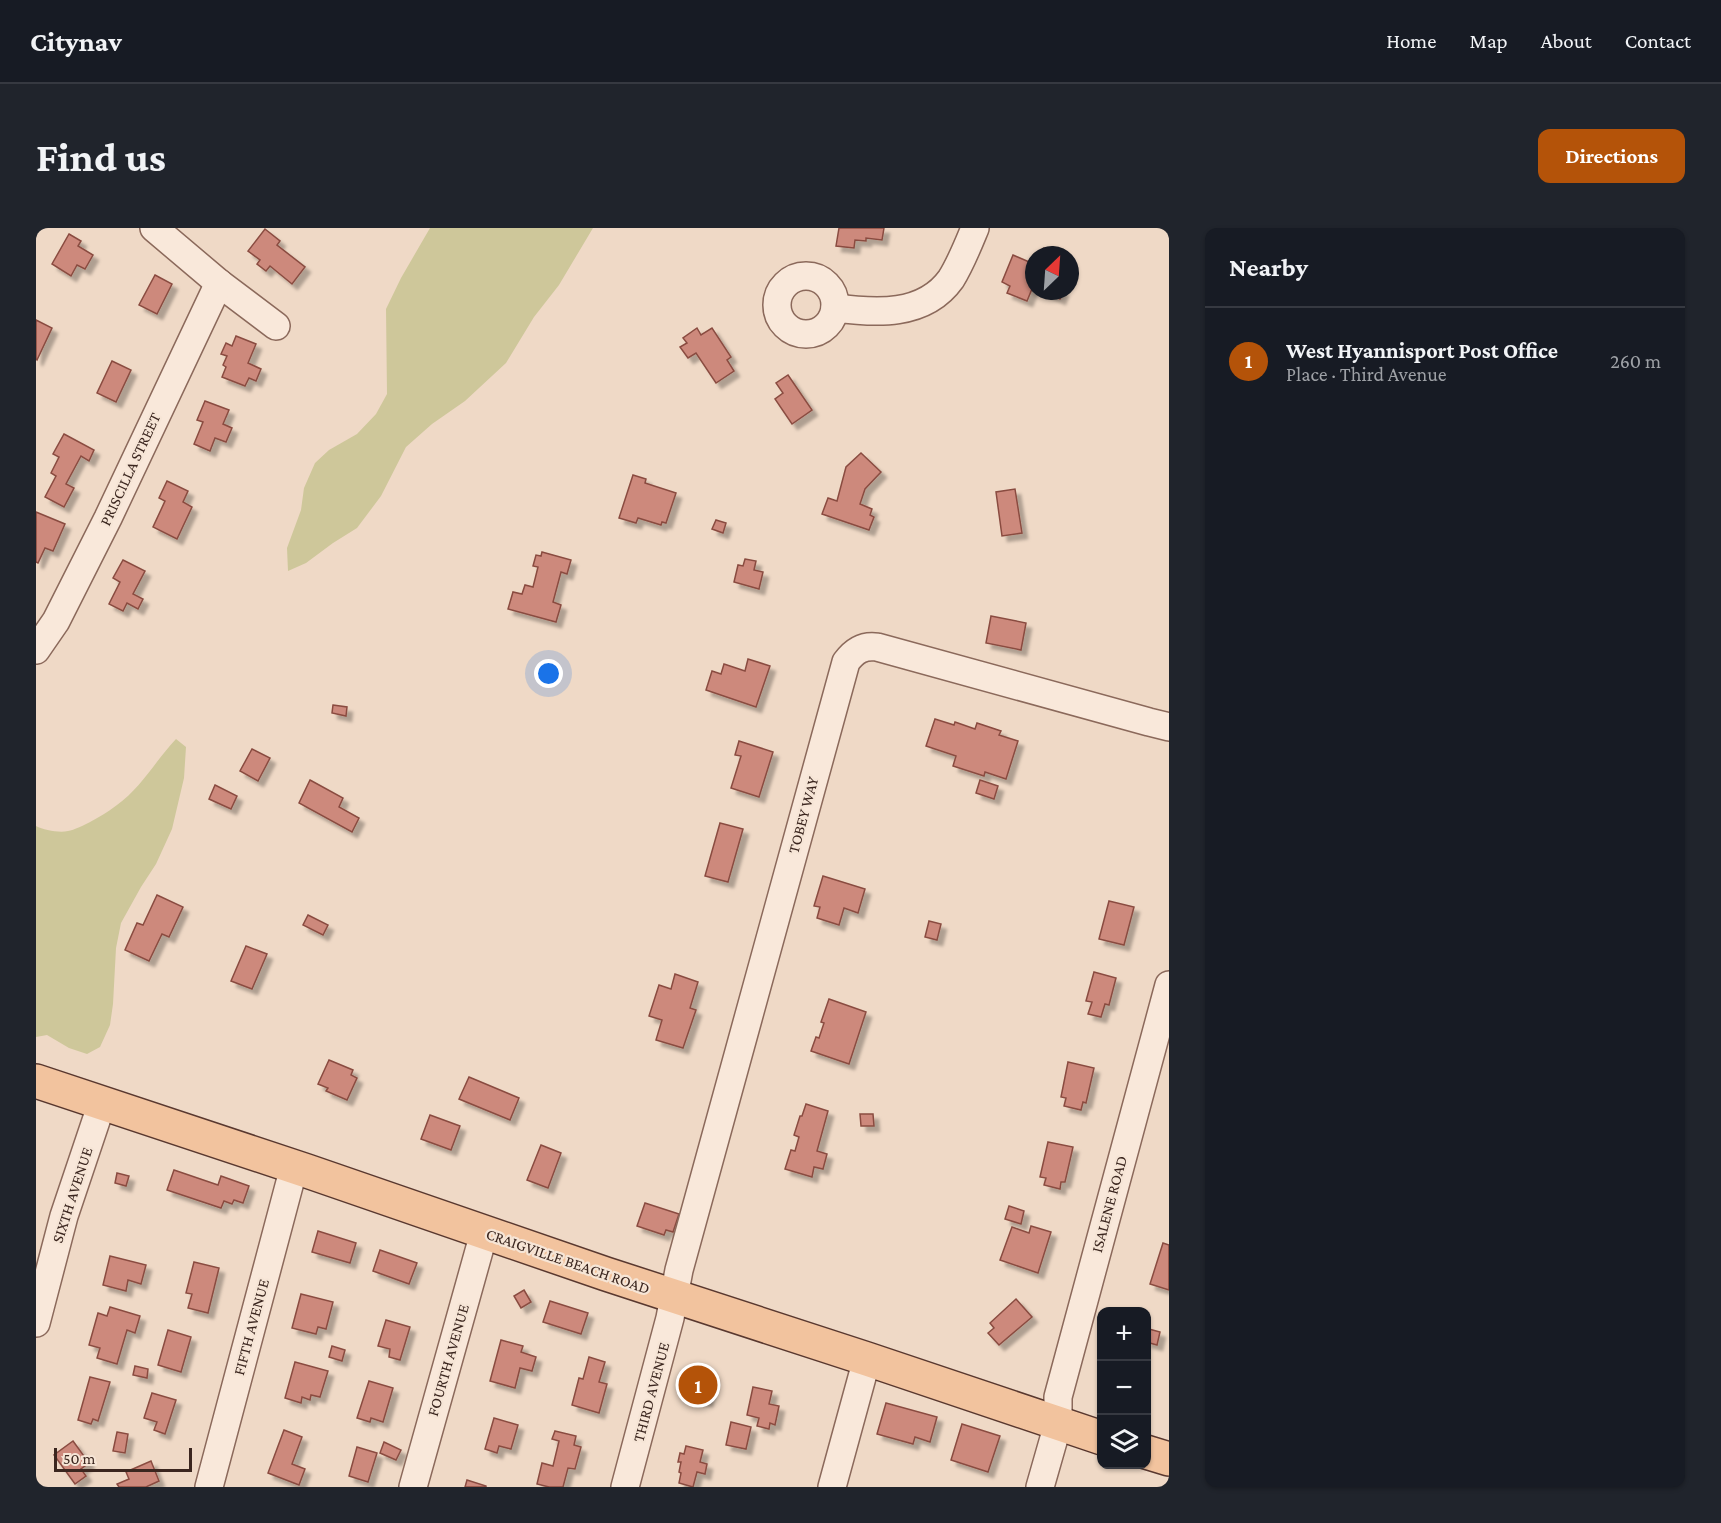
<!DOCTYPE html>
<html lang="en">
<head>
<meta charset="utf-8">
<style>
	:root { --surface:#171b24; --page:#20242c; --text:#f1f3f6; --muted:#9ea1a6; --line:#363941; --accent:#b45309 }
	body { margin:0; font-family:"Crimson Pro",serif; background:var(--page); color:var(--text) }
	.controls { position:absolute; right:18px; bottom:18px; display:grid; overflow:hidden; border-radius:12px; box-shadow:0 2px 4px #0004 }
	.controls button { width:54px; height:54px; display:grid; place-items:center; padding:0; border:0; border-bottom:2px solid var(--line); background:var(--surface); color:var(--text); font:30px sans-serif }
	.compass { position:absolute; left:989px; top:18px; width:54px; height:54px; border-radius:50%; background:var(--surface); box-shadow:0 2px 4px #0004; rotate:25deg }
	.scale { position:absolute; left:18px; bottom:15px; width:138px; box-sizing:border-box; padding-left:6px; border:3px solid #3b261f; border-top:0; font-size:16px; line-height:21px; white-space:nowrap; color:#3b261f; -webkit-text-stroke:4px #f6e5d6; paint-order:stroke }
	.you { position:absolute; left:513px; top:446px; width:21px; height:21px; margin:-15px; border:4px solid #fff; border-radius:50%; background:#1a73e8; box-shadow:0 0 0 9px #1a73e833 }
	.badge { display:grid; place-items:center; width:39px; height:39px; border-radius:50%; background:var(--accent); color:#fff; font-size:20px; font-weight:700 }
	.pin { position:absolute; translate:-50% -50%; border:3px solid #fff; box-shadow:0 2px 6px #0006 }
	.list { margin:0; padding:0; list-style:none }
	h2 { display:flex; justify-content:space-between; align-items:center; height:78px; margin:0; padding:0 24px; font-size:26px }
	h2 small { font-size:20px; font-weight:400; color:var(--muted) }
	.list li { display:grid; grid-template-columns:39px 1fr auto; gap:18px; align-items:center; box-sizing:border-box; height:108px; padding:0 24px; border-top:2px solid var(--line) }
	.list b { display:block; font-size:22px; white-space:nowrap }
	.list p { margin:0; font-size:20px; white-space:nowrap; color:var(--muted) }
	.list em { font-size:20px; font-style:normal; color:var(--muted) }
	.icon { flex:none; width:33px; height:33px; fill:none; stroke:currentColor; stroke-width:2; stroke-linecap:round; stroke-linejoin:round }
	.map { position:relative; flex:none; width:1133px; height:1259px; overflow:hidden; border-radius:12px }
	header { display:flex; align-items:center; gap:36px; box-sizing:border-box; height:84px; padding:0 30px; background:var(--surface); border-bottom:2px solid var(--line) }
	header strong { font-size:28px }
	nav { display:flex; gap:33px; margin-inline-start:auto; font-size:21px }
	.intro { display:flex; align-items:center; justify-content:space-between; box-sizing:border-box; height:144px; padding:0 36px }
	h1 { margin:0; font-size:42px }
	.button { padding:15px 27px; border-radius:12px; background:var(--accent); color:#fff; font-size:21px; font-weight:700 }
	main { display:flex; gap:36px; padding:0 36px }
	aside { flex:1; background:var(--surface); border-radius:12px; box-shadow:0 2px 4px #0004 }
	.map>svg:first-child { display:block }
	.green { fill:#cec79a }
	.building { fill:#cd897c; stroke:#8a4c41; stroke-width:1.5; filter:url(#shadow) }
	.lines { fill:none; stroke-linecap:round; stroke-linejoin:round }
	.minor-casing { stroke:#8b695b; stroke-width:30 }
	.major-casing { stroke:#59382f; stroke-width:36 }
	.minor { stroke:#f9e8da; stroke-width:27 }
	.major { stroke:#f2c39e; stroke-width:33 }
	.labels { text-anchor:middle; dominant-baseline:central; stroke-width:4.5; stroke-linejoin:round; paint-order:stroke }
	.street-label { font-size:16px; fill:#3b261f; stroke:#f6e5d6 }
</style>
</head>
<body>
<header>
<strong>Citynav</strong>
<nav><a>Home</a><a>Map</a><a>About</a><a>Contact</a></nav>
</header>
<div class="intro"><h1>Find us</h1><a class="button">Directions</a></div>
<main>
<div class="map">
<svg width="1133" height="1259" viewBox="0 0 1133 1259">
	<defs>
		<filter id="shadow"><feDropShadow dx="5.5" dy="5.5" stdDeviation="1.5" flood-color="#0004"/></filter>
	</defs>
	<rect width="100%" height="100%" fill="#efd9c6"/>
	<g class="green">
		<polygon points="394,0 557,0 523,57 498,89 470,135 429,173 396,196 370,219 345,268 321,300 297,315 270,335 252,343 251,320 265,282 268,260 279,235 293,222 321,206 340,186 351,166 350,81 365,50"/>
		<path d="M140 511 150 519 148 550 136 601 120 636 105 659 85 695 80 720 77 776 74 797 64 819 51 826 33 820 11 807 0 809V598C8 602 23 605 32 603 44 601 71 585 81 577 105 560 120 532 140 511Z"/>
	</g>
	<g class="building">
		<polygon points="803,0 848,0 846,12 830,10 830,13 819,12 818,20 800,18"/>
		<polygon points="229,1 244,13 241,17 269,39 256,56 234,38 230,43 221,36 224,32 212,23"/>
		<polygon points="33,6 45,13 42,18 57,27 49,41 41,37 35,48 16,36"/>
		<polygon points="1008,20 1024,27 1005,27"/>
		<polygon points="977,27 998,36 998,56 991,73 971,65 974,58 966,54"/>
		<polygon points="119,47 136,56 121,86 103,77"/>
		<polygon points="1005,63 1027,63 1024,71"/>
		<polygon points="0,92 16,100 1,132 0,131"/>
		<polygon points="661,100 665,107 676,100 695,129 691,132 698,143 680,155 660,125 652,130 644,119 651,115 647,110"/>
		<polygon points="200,108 220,116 212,135 225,141 220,153 213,150 209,158 186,149 190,139 187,137 191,128 185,126 190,115 196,118"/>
		<polygon points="76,133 95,142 80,174 61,165"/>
		<polygon points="752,147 776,182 756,196 739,171 747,165 740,155"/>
		<polygon points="169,173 193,182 187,196 196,200 190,214 179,210 174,223 158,216 167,194 161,192"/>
		<polygon points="28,206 58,222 53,233 45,228 30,256 38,260 28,279 9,269 20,248 15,245 23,229 17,226"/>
		<polygon points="825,225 845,244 829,261 824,276 836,281 834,287 838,289 833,302 786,286 792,270 801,273 810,239"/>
		<polygon points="597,247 610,251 609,255 640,265 630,295 626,294 625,297 602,290 600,295 583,290"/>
		<polygon points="131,253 152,263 147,274 156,279 141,311 117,299 129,273 123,270"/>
		<polygon points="979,261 986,305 966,308 960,264"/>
		<polygon points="0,284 29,296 17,323 9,320 2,335 0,334"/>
		<polygon points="680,292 690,295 687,305 676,301"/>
		<polygon points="506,324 535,332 531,346 525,344 517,374 525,377 520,394 472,381 477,364 486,366 489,357 497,359 502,339 497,338 500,327 505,328"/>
		<polygon points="709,331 720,333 718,342 727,344 723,361 698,354 702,337 707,338"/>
		<polygon points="87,332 109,343 97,366 107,371 102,381 91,375 87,383 73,376 84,354 77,350"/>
		<polygon points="955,388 990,395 985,422 950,415"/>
		<polygon points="712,431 734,438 720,479 670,462 676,443 685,446 688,436 709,443"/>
		<polygon points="297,477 311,479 310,488 296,485"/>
		<polygon points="899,491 918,497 919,494 939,501 941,495 965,503 963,507 982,513 970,551 949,544 948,548 917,538 920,528 890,518"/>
		<polygon points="703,513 737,524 723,569 695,560 705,528 699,527"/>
		<polygon points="216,521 234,530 222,553 204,543"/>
		<polygon points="274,552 307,570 303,579 323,590 316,604 263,575"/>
		<polygon points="944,552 962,558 958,571 940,565"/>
		<polygon points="179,557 201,568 195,581 173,571"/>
		<polygon points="684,595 707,601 692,654 669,648"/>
		<polygon points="787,648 829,661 822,685 808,680 803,697 781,690 784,679 778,678"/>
		<polygon points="121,667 147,679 133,709 126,706 113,733 89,722 101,695 107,697"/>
		<polygon points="1073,673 1098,679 1088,717 1063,711"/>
		<polygon points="272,687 292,697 287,707 267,697"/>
		<polygon points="893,693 905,696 901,712 889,709"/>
		<polygon points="210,718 231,726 216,761 195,753"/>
		<polygon points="1058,744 1080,750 1073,777 1069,776 1065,789 1052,786 1056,774 1050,773"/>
		<polygon points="639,746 662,754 654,780 660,782 647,820 620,812 626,792 613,788 623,757 635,761"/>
		<polygon points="793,771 830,784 813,836 775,823 780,809 783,810 788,795 785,794"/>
		<polygon points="293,832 317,842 315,847 321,850 311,872 290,863 292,860 282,856"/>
		<polygon points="1032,834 1058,840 1050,875 1047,874 1045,882 1028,878 1030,870 1025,869"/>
		<polygon points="433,849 483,870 474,892 423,871"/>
		<polygon points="770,876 792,883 781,923 791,926 787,941 778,939 776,949 749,941 755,922 759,923 763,909 758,907 764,888 766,888"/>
		<polygon points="824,886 837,886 838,898 825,898"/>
		<polygon points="394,887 424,898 415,922 385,911"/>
		<polygon points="1012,914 1037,919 1029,954 1025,954 1024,961 1008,957 1010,950 1004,949"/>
		<polygon points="505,917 525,925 512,960 491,952"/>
		<polygon points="138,942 182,957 185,948 213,958 207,975 198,972 196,976 188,973 185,980 131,962"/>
		<polygon points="81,945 93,948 90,958 79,955"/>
		<polygon points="609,975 643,986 637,1004 630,1002 628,1007 601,998"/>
		<polygon points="973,978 988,983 985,996 969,991"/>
		<polygon points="995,998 1015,1004 1002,1045 964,1032 976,999 993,1005"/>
		<polygon points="282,1003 320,1015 314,1035 276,1024"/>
		<polygon points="1127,1015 1133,1017 1133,1062 1114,1056"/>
		<polygon points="344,1022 381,1035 373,1056 337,1043"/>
		<polygon points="74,1028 110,1037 105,1056 92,1052 90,1063 67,1057"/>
		<polygon points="158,1034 183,1040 172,1085 152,1080 156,1066 150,1065"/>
		<polygon points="488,1062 495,1074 485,1080 478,1068"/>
		<polygon points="265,1066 297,1074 290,1101 282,1099 280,1106 256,1100"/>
		<polygon points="980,1071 996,1089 963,1117 952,1105 958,1100 954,1095"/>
		<polygon points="514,1073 552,1085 545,1106 507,1094"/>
		<polygon points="74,1079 104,1088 99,1105 91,1102 81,1136 61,1130 64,1120 53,1117 62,1085 71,1088"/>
		<polygon points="350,1092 374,1099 364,1132 353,1129 354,1121 342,1118"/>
		<polygon points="1113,1101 1124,1104 1121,1117 1110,1114"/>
		<polygon points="132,1102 155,1109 145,1144 122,1137"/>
		<polygon points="465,1112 487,1118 485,1124 500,1129 496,1143 484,1140 479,1160 454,1153"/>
		<polygon points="296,1118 309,1122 306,1133 293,1129"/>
		<polygon points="553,1129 569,1134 563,1154 571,1156 563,1185 536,1177 543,1150 547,1151"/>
		<polygon points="259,1134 292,1143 284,1169 275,1167 274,1172 266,1169 265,1175 249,1170"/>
		<polygon points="99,1138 112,1141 111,1150 97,1147"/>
		<polygon points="652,1140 677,1146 671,1173 646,1168"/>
		<polygon points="54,1149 74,1154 62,1193 57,1191 55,1196 42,1192"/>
		<polygon points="333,1153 357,1160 347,1194 335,1190 334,1194 321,1190"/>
		<polygon points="717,1159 736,1163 733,1176 743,1178 739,1197 734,1195 733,1201 721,1198 723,1190 711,1187"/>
		<polygon points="116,1165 140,1172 129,1206 118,1202 121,1194 108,1190"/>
		<polygon points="850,1175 901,1189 894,1214 879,1209 877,1216 841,1206"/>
		<polygon points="458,1190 482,1197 475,1221 463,1218 461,1225 449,1221"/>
		<polygon points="695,1194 715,1199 710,1221 690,1217"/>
		<polygon points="926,1196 964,1208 952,1244 915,1232"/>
		<polygon points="248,1202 266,1209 256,1236 269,1241 263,1257 232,1245"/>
		<polygon points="519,1203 540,1208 538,1217 545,1219 539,1241 532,1240 527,1259 513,1259 501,1256 506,1235 517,1238 523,1213 516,1211"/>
		<polygon points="81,1204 92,1206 89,1225 77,1223"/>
		<polygon points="37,1213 53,1235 45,1241 50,1248 39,1256 18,1227"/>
		<polygon points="348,1214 365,1222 360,1232 344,1225"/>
		<polygon points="650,1218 667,1222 664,1234 671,1236 669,1246 661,1244 657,1259 643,1255 645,1245 643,1244 645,1234 642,1234 644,1225 648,1226"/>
		<polygon points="321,1219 341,1225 332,1254 313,1248"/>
		<polygon points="115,1233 123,1253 110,1259 83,1259 81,1256 93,1251 90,1244"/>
		<polygon points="431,1252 450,1258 450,1259 429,1259"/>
	</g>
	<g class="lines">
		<g class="minor-casing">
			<g id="minor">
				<polyline points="118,0 183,55 240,98"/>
				<circle cx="770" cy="77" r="29"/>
				<path d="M799 80C839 85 888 89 915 51 925 35 932 17 939 0"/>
				<polyline points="0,422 20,393 72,290 183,55"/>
				<polyline points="0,1095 28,988 66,875"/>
				<polyline points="173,1259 258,939"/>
				<polyline points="377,1259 448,1005"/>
				<path d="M589 1259 634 1090 643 1042 810 434C818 423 827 417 841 419L1113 494 1133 499"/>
				<polyline points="796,1259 831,1131"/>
				<polyline points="1004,1259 1022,1196 1022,1169 1133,757"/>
			</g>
		</g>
		<g class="major-casing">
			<g id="major">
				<polyline points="0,853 271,943 570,1046 831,1131 1066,1210"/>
				<polyline points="1110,1224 1133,1231"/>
			</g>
		</g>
		<use href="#minor" class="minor"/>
		<use href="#major" class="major"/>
	</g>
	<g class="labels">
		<g class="street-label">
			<text transform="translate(94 241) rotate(-65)">PRISCILLA STREET</text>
			<text transform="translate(767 587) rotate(-75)">TOBEY WAY</text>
			<text transform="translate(36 967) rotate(-72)">SIXTH AVENUE</text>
			<text transform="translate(1073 976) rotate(-75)">ISALENE ROAD</text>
			<text transform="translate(532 1033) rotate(19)">CRAIGVILLE BEACH ROAD</text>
			<text transform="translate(215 1099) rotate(-75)">FIFTH AVENUE</text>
			<text transform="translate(412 1132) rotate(-74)">FOURTH AVENUE</text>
			<text transform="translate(615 1164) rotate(-75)">THIRD AVENUE</text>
		</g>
	</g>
</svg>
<div class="controls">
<button>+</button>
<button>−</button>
<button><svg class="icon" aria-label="layers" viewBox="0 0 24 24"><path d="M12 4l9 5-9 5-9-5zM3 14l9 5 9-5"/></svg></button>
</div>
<svg class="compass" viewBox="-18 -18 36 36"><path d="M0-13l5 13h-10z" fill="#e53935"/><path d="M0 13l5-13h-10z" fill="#9ea1a6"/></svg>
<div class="scale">50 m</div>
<div class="you"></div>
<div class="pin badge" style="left:662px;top:1157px">1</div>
</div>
<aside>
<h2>Nearby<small></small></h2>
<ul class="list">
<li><span class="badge">1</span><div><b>West Hyannisport Post Office</b><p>Place · Third Avenue</p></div><em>260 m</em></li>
</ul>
</aside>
</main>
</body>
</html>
